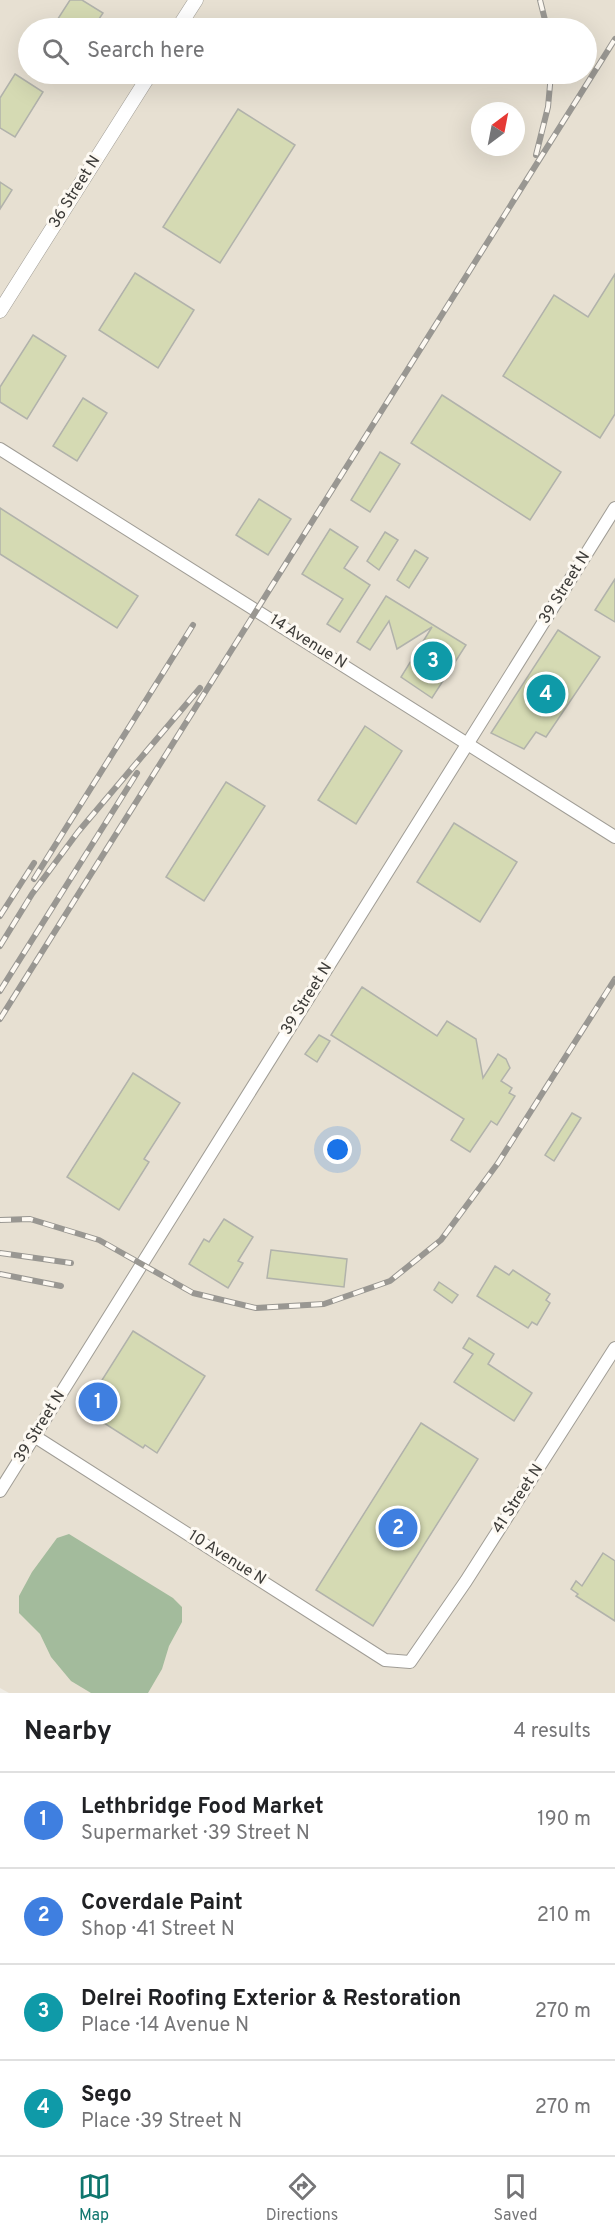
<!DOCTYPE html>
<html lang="en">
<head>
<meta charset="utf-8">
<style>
	:root { --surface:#fff; --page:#f2f2f2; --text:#202124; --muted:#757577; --line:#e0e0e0; --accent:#0f766e }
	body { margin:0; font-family:Overpass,sans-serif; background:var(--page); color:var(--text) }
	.compass { position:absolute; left:471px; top:102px; width:54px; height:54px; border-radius:50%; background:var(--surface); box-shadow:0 6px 24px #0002; rotate:32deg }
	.you { position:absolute; left:338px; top:1150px; width:21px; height:21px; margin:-15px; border:4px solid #fff; border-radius:50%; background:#1a73e8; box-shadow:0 0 0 9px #1a73e833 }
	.badge { display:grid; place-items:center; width:39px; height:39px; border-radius:50%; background:var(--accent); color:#fff; font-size:20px; font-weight:700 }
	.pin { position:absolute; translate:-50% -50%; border:3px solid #fff; box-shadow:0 2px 6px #0006 }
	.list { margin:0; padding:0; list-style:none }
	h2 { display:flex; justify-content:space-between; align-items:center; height:78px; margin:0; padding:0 24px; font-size:26px }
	h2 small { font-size:20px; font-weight:400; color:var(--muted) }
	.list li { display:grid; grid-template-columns:39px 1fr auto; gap:18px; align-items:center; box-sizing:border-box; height:96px; padding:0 24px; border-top:2px solid var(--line) }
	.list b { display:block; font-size:22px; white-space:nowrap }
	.list p { margin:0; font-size:20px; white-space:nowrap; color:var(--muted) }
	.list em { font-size:20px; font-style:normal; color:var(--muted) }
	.icon { flex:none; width:33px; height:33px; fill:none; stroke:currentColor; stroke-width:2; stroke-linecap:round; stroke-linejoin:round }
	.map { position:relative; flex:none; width:615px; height:1693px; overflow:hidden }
	.search { position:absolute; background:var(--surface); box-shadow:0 6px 24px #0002; left:18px; right:18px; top:18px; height:66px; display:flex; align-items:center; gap:15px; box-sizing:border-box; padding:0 21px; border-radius:33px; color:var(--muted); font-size:22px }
	.sheet { height:462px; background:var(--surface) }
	nav { display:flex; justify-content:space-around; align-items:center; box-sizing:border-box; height:84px; border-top:2px solid var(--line); background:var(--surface); font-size:16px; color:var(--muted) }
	nav a { display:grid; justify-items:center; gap:3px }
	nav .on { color:var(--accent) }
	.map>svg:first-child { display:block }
	.built { fill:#e7e0d2; fill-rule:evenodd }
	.water { fill:#a3bb9c }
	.building { fill:#d5dab3; stroke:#b1b2ab; stroke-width:1.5 }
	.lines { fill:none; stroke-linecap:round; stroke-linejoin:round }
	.minor-casing { stroke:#a09d96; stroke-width:14 }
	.tertiary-casing { stroke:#a09d96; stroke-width:15 }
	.minor { stroke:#fff; stroke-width:12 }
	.tertiary { stroke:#fff; stroke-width:14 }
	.rail-casing { stroke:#999792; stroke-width:6 }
	.rail { stroke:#fdf9f2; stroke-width:4; stroke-dasharray:11; stroke-linecap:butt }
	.labels { text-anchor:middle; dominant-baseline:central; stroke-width:6; stroke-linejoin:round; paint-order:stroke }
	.street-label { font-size:16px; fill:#3c3b38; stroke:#fdf9f2 }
</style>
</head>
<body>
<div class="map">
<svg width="615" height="1693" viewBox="0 0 615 1693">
	<rect width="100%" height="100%" fill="#efece5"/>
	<path class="built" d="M0 0H615V1693H9L0 1688ZM28 28H586V74H28ZM480 111H516V147H480Z"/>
	<polygon class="water" points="69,1534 173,1598 182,1607 182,1622 169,1646 162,1669 148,1693 91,1693 71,1681 51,1657 40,1634 19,1613 19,1596 32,1572 57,1538"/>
	<g class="building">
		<polygon points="70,0 82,0 103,13 93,28 52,28"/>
		<polygon points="15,74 43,92 15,137 0,128 0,98"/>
		<polygon points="238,109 295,145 220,263 163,227"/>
		<polygon points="0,182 12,190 0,209"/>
		<polygon points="135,273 194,310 158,368 99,330"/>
		<polygon points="615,274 615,414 600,438 503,376 554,295 588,317"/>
		<polygon points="33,335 66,356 27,419 0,402 0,387"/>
		<polygon points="442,395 561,472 530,520 411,443"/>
		<polygon points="83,398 107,413 77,461 53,446"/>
		<polygon points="380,452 400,464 370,512 351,500"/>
		<polygon points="259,499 291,519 268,555 236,535"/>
		<polygon points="0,508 138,596 117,628 0,554"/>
		<polygon points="330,529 358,547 344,568 370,585 340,632 327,624 343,599 302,574"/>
		<polygon points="385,532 398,540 379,570 367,561"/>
		<polygon points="415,550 428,558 409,588 397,580"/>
		<polygon points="615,579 615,622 595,610"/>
		<polygon points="386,596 466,645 432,698 401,677 432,627 397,649 389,621 370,650 357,642"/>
		<polygon points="558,630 600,657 546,737 536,732 524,749 491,733"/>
		<polygon points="365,726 402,751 356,824 318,800"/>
		<polygon points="226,782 265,806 204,901 166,877"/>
		<polygon points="454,823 517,862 480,922 417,882"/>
		<polygon points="362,987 437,1036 447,1021 476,1039 483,1078 498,1054 506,1059 510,1068 501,1081 512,1088 509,1093 515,1096 497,1125 491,1121 470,1152 451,1140 464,1119 331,1035"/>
		<polygon points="319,1035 330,1041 317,1062 305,1054"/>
		<polygon points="133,1073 180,1103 144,1159 149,1162 119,1210 67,1177"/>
		<polygon points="572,1113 581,1118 554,1161 545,1155"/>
		<polygon points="224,1219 253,1237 238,1261 243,1263 228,1288 189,1264 204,1239 209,1242"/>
		<polygon points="271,1250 347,1259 344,1287 267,1278"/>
		<polygon points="495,1266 509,1275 513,1270 550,1294 546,1300 550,1303 537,1325 532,1322 528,1328 477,1296"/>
		<polygon points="439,1282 458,1295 452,1303 434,1290"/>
		<polygon points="133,1331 205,1376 157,1453 145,1445 143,1448 93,1416 95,1413 85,1407"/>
		<polygon points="469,1338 494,1354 488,1364 532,1393 514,1421 454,1382 473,1354 463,1348"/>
		<polygon points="421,1423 478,1459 373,1626 316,1590"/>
		<polygon points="603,1553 615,1561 615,1621 576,1596 578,1594 571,1589 576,1581 582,1586"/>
	</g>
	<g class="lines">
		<g class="minor-casing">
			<g id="minor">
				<polyline points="0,449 615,837"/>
				<polyline points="34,1436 385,1660 410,1662 466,1581 615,1348"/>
				<polyline points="0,1491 615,508"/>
			</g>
		</g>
		<g class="tertiary-casing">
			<g id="tertiary">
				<polyline points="178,28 196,0"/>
				<polyline points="0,311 150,74"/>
			</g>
		</g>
		<use href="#minor" class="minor"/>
		<use href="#tertiary" class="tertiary"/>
		<g class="rail-casing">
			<g id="rail">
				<polyline points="540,0 547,28"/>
				<polyline points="536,155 548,107 551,74"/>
				<polyline points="34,879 193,625"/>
				<polyline points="0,916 34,863"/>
				<polyline points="0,946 32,894 78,832 200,688"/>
				<polyline points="0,991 137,773"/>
				<polyline points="0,1019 615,39"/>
				<polyline points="0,1220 30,1219 99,1240 193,1293 256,1308 324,1304 390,1281 441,1240 498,1163 615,979"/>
				<polyline points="0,1253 71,1263"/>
				<polyline points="0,1274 61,1286"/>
			</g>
		</g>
		<use href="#rail" class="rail"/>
	</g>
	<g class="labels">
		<g class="street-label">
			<text transform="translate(75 192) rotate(-58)">36 Street N</text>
			<text transform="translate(565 588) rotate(-58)">39 Street N</text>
			<text transform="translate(308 642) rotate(32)">14 Avenue N</text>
			<text transform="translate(307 999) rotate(-58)">39 Street N</text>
			<text transform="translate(40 1427) rotate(-58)">39 Street N</text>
			<text transform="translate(518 1499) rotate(-57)">41 Street N</text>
			<text transform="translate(227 1558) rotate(32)">10 Avenue N</text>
		</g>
	</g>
</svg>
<svg class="compass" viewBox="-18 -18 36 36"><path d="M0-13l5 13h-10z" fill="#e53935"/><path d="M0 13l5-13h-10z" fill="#757577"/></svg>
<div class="you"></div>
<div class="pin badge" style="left:98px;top:1402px;background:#3f7fe0">1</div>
<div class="pin badge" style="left:398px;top:1528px;background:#3f7fe0">2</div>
<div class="pin badge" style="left:433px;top:661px;background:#0f9aa8">3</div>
<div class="pin badge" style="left:546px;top:694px;background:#0f9aa8">4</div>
<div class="search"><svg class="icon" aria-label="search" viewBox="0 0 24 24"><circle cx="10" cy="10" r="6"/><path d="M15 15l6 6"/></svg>Search here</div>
</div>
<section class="sheet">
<h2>Nearby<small>4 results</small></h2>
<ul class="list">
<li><span class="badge" style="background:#3f7fe0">1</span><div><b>Lethbridge Food Market</b><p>Supermarket · 39 Street N</p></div><em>190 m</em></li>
<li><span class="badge" style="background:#3f7fe0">2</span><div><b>Coverdale Paint</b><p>Shop · 41 Street N</p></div><em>210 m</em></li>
<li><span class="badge" style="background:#0f9aa8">3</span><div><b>Delrei Roofing Exterior &amp; Restoration</b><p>Place · 14 Avenue N</p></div><em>270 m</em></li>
<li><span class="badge" style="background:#0f9aa8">4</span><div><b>Sego</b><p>Place · 39 Street N</p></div><em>270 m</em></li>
</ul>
</section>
<nav>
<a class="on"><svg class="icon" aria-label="map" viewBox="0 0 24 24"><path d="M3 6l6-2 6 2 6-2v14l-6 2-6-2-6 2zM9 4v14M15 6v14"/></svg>Map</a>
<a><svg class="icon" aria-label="directions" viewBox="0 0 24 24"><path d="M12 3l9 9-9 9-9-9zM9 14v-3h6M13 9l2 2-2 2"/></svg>Directions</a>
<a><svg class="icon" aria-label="saved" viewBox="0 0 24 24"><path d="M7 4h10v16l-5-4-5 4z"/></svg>Saved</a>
</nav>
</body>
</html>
